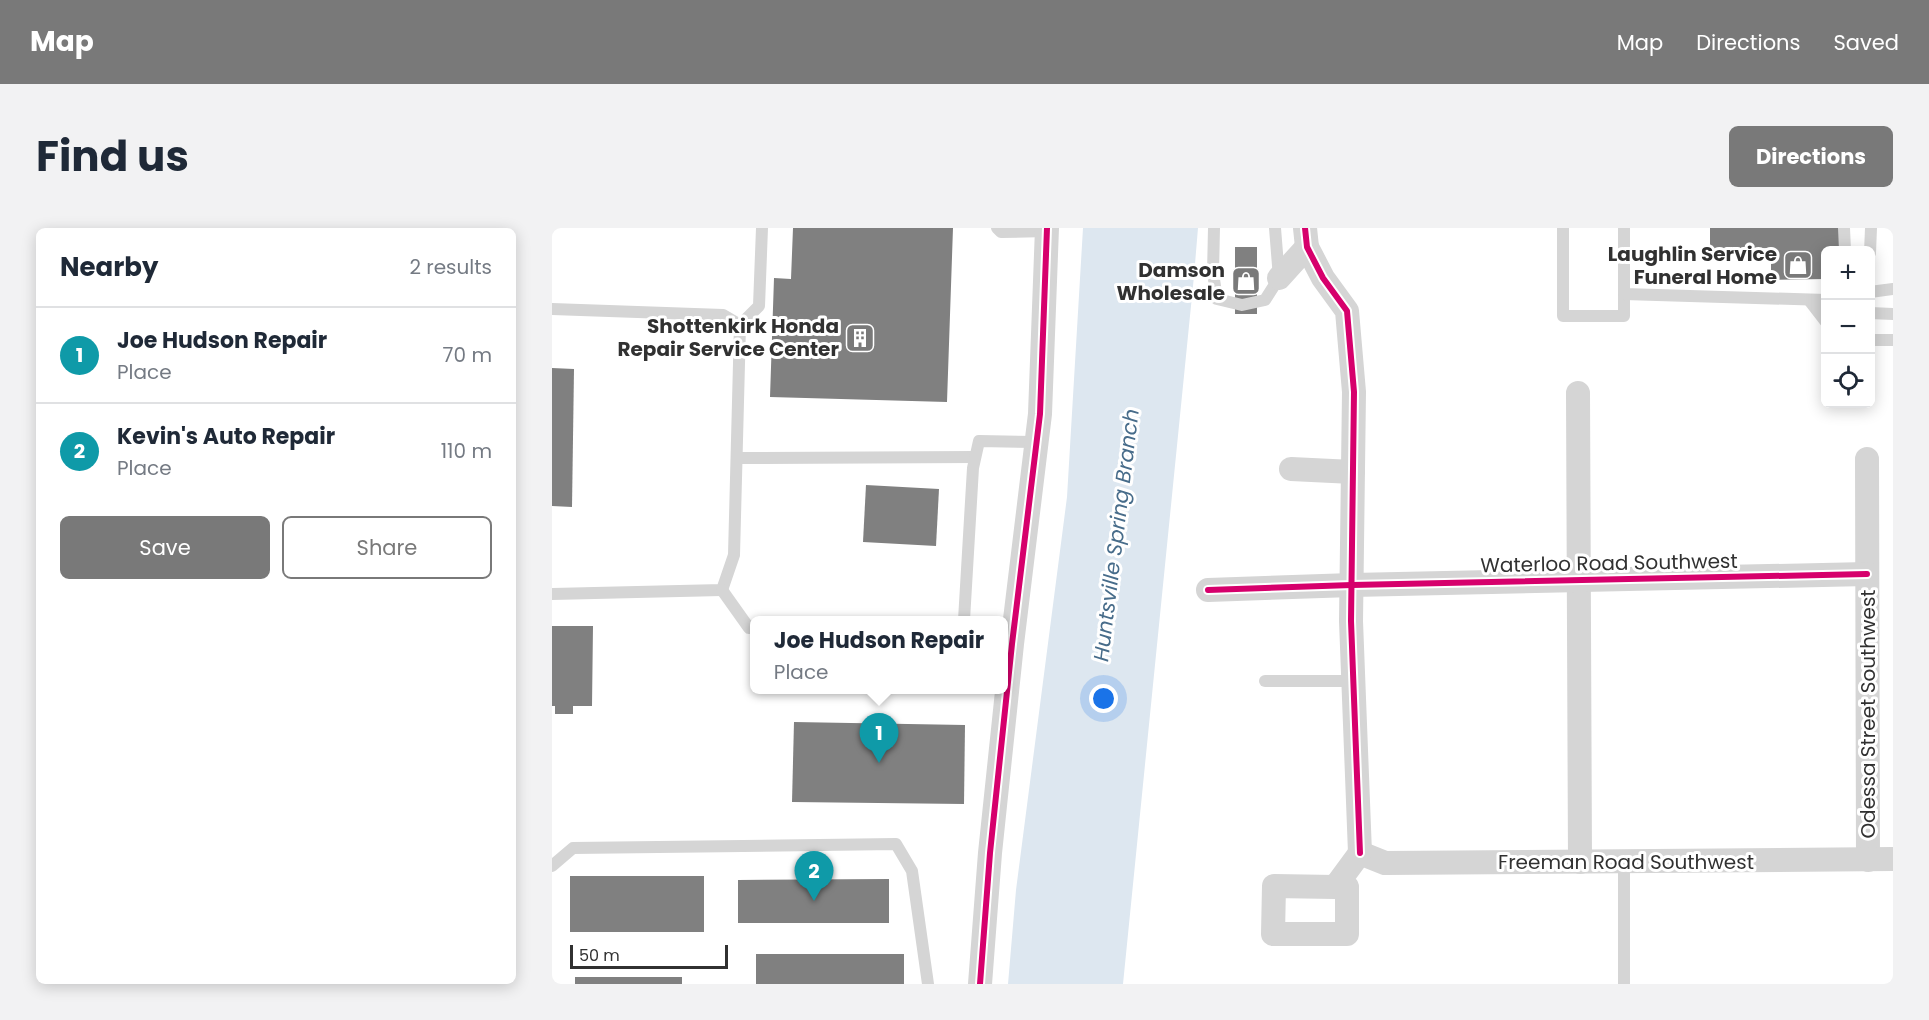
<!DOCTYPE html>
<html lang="en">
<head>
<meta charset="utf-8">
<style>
	:root { --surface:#fff; --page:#f2f2f3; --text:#1f2937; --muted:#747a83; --line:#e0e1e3; --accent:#797979 }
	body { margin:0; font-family:Poppins,sans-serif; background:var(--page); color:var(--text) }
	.controls { position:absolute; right:18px; top:18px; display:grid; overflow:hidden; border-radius:9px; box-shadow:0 3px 15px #0003 }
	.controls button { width:54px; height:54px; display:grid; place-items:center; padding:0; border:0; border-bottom:2px solid var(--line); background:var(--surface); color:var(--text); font:30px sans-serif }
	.scale { position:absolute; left:18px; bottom:15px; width:158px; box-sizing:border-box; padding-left:6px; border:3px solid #313131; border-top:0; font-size:16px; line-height:21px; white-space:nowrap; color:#313131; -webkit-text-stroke:4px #fff; paint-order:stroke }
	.you { position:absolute; left:552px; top:471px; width:21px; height:21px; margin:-15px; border:4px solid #fff; border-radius:50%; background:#1a73e8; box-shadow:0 0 0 9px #1a73e833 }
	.badge { display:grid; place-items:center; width:39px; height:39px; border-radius:50%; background:var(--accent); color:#fff; font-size:20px; font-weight:700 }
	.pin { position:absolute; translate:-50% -50px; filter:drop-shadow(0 2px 3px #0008) }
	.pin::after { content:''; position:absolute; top:32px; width:21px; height:18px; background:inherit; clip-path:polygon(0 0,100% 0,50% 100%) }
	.popup { position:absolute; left:198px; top:388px; width:258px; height:78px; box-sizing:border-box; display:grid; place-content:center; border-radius:9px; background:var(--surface); filter:drop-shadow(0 2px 4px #0005); font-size:20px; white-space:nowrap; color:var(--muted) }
	.popup b { font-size:22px; color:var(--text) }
	.popup::after { content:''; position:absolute; left:50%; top:100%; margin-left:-12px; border:12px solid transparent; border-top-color:var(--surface) }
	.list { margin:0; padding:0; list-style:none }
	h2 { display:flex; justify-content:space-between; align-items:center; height:78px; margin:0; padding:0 24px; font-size:26px }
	h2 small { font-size:20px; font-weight:400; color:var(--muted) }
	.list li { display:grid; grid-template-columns:39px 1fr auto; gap:18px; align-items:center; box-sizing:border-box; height:96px; padding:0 24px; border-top:2px solid var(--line) }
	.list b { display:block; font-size:22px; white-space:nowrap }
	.list p { margin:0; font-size:20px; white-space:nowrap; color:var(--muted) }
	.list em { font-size:20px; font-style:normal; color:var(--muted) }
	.actions { display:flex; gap:12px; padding:18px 24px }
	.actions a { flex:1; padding:14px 0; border:2px solid var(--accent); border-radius:9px; text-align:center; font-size:21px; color:var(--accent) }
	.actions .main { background:var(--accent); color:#fff }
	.icon { flex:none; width:33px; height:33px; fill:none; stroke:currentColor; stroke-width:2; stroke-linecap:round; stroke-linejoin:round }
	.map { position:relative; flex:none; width:1341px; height:756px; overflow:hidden; border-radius:9px }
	header { display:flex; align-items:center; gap:36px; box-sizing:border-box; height:84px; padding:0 30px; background:var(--accent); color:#fff }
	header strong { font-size:28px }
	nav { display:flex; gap:33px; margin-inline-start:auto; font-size:21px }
	.intro { display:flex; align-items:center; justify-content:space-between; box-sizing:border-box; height:144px; padding:0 36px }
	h1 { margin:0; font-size:42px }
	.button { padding:15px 27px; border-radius:9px; background:var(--accent); color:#fff; font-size:21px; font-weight:700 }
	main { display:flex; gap:36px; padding:0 36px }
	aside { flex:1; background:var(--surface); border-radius:9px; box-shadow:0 3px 15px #0003 }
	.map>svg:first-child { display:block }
	.water { fill:#dde7f0 }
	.building { fill:#808080 }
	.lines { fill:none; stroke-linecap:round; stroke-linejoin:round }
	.lane { stroke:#d5d5d5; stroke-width:12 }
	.street { stroke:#d5d5d5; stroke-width:24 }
	.cycleway-casing { stroke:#fff; stroke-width:10 }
	.cycleway { stroke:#d6006c; stroke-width:6 }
	.labels { text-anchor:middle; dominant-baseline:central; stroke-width:6; stroke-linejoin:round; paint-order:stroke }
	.poi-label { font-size:20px; font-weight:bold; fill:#313131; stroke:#fff; text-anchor:end }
	.street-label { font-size:20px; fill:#313131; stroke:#fff }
	.water-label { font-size:21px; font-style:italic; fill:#476c8a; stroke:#fff }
</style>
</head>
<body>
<header>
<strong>Map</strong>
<nav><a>Map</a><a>Directions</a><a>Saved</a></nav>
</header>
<div class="intro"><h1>Find us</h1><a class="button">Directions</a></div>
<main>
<aside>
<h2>Nearby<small>2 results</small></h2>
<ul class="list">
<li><span class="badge" style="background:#0f9aa8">1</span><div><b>Joe Hudson Repair</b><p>Place</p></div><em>70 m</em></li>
<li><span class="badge" style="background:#0f9aa8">2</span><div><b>Kevin's Auto Repair</b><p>Place</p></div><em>110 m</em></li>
</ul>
<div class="actions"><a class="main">Save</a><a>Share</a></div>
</aside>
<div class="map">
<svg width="1341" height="756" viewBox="0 0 1341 756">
	<rect width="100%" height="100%" fill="#fff"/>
	<polygon class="water" points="531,0 646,0 642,48 571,756 456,756 464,662 515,269"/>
	<g class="building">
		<polygon points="241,0 401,0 395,174 218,169 222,50 239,51"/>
		<polygon points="1158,0 1287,0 1288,22 1274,22 1274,51 1219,52 1219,20 1158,21"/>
		<rect x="683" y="19" width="22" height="67"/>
		<polygon points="0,140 22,141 20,279 0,278"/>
		<polygon points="314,257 387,261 384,318 311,314"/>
		<polygon points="0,398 41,398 40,478 21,478 21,486 3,486 3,478 0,478"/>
		<polygon points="242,494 413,497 412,576 240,574"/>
		<rect x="18" y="648" width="134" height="56"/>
		<polygon points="337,651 337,695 186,695 186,652"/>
		<rect x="204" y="726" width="148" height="30"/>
		<rect x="23" y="749" width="107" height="7"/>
	</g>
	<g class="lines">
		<g class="lane">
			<polyline points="445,0 449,4 495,3"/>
			<polyline points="662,0 661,45 665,71 690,77 713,72 727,50 723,0"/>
			<polyline points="1011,0 1011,88 1072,88 1072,66"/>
			<polyline points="1072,0 1072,66 1274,72"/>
			<polyline points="1292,0 1293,22"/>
			<polyline points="1318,25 1319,0"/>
			<polyline points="1318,64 1341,61"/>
			<polyline points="1257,72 1274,94"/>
			<polyline points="0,81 171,87 188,97 182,327 170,362 0,366"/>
			<polyline points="1318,85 1341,86"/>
			<polyline points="188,97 207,78 210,0"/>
			<polyline points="1318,112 1341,112"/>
			<polyline points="185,230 423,229"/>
			<polyline points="170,362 197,400 202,400"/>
			<polyline points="412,392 421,240 427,213 484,214"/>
			<polyline points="713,453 802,453"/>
			<polyline points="1072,634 1072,756"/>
			<polyline points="0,638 21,620 344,616 360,643 376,756"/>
		</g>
		<g class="street">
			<polyline points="753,0 755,19 771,50 795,83 802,164 799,393 808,625"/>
			<polyline points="727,50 755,19"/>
			<polyline points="1026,165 1028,634"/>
			<polyline points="1315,231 1316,632"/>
			<polyline points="739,241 801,244"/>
			<polyline points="656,362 800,357 1315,346"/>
			<polyline points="808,625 833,635 1341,631"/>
			<polyline points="783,659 795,659 795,706 721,706 722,658 783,659 808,625"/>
			<polyline points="428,756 438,625 460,416 488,186 495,0"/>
		</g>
		<g class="cycleway-casing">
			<g id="cycleway">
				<polyline points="753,0 755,19 771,50 795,83 802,164 799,393 808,625"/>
				<polyline points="656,362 800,357 1315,346"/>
				<polyline points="428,756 438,625 460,416 488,186 495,0"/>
			</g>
		</g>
		<use href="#cycleway" class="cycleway"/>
	</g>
	<defs>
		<g id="shop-square" transform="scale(1.5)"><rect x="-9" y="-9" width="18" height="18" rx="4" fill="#797979" stroke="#fff"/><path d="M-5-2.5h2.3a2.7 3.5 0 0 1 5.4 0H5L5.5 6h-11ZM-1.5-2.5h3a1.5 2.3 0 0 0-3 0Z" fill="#fff"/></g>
		<g id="building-square" transform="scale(1.5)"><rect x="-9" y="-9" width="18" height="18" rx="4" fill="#797979" stroke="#fff"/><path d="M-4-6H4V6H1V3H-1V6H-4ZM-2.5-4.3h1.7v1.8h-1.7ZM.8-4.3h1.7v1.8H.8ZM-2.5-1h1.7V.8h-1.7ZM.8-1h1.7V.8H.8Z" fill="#fff"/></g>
	</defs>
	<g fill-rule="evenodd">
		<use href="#shop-square" x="1246" y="37"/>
		<use href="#shop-square" x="694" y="53"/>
		<use href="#building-square" x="308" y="110"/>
	</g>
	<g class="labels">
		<g class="poi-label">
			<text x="1225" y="26">Laughlin Service<tspan x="1225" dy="23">Funeral Home</tspan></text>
			<text x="673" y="42">Damson<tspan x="673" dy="23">Wholesale</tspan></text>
			<text x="287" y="98">Shottenkirk Honda<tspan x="287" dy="23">Repair Service Center</tspan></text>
		</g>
		<g class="street-label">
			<text transform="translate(1057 335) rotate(-1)">Waterloo Road Southwest</text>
			<text transform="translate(1316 486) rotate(-90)">Odessa Street Southwest</text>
			<text x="1074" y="634">Freeman Road Southwest</text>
		</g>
		<g class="water-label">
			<text transform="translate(564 307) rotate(-83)">Huntsville Spring Branch</text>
		</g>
	</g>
</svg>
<div class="controls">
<button>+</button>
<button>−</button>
<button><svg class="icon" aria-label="locate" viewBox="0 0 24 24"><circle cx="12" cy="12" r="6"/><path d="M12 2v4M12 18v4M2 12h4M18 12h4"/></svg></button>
</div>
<div class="scale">50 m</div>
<div class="you"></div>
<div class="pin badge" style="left:327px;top:535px;background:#0f9aa8">1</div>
<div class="popup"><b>Joe Hudson Repair</b>Place</div>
<div class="pin badge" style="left:262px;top:673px;background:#0f9aa8">2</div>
</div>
</main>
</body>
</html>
